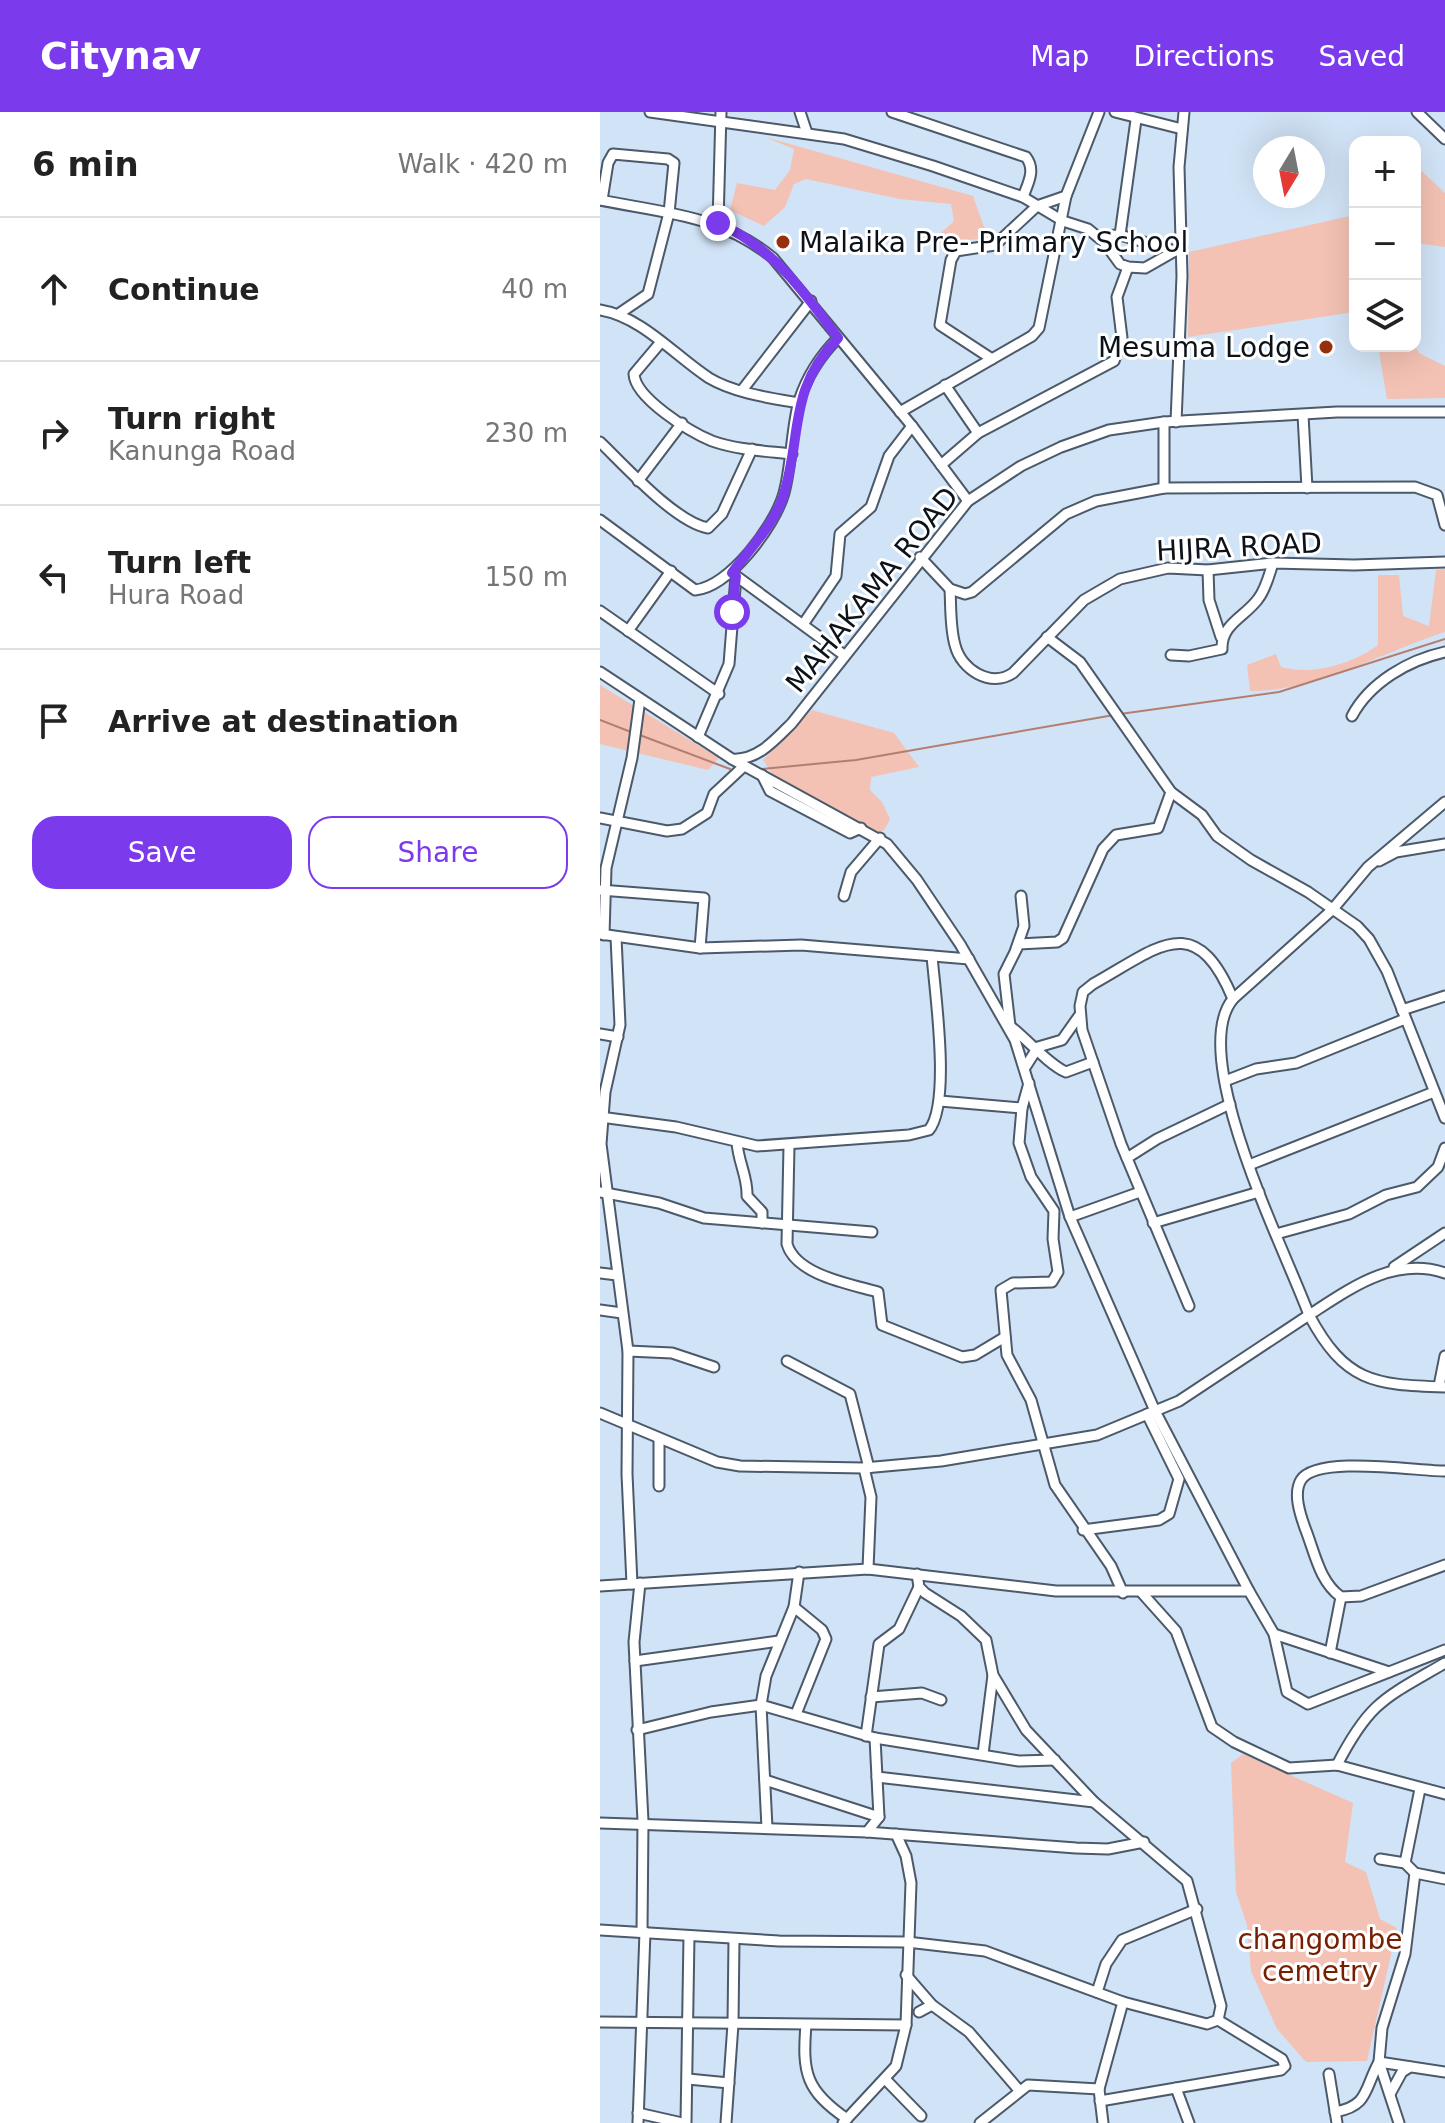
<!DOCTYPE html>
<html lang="en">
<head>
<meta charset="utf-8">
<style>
	:root { --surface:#fff; --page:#f2f2f2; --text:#222; --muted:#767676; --line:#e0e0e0; --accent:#7c3aed }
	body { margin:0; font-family:"DejaVu Sans",sans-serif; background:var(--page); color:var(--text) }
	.controls { position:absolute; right:24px; top:24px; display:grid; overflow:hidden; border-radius:16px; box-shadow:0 8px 32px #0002 }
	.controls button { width:72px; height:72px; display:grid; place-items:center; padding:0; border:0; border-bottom:2px solid var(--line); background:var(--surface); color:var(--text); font:40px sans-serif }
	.compass { position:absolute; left:653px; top:24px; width:72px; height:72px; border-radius:50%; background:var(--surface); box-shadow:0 8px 32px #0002; rotate:190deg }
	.stop { position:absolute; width:24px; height:24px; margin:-18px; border:6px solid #7c3aed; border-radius:50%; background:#fff }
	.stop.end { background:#7c3aed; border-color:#fff; box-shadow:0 2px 8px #0008 }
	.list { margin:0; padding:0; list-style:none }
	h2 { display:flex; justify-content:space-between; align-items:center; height:104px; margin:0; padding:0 32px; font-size:34px }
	h2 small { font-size:26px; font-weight:400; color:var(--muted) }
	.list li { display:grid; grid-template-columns:52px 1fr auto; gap:24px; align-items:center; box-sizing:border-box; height:144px; padding:0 32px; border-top:2px solid var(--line) }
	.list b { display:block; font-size:30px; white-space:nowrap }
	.list p { margin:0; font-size:26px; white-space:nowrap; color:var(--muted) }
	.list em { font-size:26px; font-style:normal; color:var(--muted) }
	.actions { display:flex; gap:16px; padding:24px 32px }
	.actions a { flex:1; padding:18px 0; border:2px solid var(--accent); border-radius:24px; text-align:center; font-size:28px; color:var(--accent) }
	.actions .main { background:var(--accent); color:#fff }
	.icon { flex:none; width:44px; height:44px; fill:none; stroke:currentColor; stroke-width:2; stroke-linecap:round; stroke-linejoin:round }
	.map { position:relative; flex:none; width:845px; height:2011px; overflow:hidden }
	header { display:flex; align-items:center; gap:48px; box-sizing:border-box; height:112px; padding:0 40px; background:var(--accent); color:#fff }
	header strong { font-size:38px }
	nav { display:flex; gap:44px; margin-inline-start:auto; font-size:28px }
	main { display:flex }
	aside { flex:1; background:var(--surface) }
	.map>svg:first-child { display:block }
	.green { fill:#f3c2b4 }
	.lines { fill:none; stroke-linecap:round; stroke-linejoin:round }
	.stream { stroke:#b37e70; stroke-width:2 }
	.minor-casing { stroke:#4b596a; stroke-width:13 }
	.minor { stroke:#fff; stroke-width:9 }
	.route { stroke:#7c3aed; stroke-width:10 }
	.poi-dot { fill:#97300e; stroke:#fff; stroke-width:3 }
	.labels { text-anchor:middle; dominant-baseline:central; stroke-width:6; stroke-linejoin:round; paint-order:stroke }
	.poi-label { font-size:28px; fill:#0c1219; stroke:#fff; text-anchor:start }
	.street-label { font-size:28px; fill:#0c1219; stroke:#fff }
	.park-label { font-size:28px; fill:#761e00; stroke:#fff }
</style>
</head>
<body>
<header>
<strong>Citynav</strong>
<nav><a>Map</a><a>Directions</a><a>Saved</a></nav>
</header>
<main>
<aside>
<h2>6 min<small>Walk · 420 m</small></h2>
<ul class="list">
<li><svg class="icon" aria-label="ahead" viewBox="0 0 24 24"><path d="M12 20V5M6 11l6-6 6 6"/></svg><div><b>Continue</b></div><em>40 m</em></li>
<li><svg class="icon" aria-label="right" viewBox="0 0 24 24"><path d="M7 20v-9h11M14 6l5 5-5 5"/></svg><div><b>Turn right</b><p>Kanunga Road</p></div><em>230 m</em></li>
<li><svg class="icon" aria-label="left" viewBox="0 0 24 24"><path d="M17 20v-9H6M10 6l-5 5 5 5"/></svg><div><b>Turn left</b><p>Hura Road</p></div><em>150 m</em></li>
<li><svg class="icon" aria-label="arrive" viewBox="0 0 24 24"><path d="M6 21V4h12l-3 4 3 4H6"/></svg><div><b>Arrive at destination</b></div></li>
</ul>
<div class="actions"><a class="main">Save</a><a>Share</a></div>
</aside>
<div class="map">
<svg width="845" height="2011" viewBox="0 0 845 2011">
	<rect width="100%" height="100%" fill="#d1e3f6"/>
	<g class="green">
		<polygon points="165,25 373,84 388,126 338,131 341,121 354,109 351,92 300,87 206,67 194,72 185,95 164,114 130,98 137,71 175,78 190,58 194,37"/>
		<polygon points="815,53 845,81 845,135 815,131"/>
		<polygon points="750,104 755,141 755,200 588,225 589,140"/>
		<polygon points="778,234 815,234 819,241 845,254 845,286 787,287"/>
		<path d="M845 457V520C782 540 718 579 650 579L647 553 676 542 681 555C711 564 753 552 778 533V463H799L803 504 829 514 836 458Z"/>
		<polygon points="0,573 119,646 108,658 0,632"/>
		<polygon points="212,598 294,621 319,655 271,665 270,678 282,690 290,707 284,718 273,723 179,672 163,648"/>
		<polygon points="643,1642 753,1691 745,1750 766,1760 780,1807 797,1816 767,1949 706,1950 677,1917 651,1859 647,1813 636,1780 631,1651"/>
	</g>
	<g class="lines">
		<g class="stream">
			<polyline points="520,602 679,580 845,527"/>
			<polyline points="0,608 31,620"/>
			<polyline points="37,622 130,657"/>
			<polyline points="161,657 256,648 514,603"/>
		</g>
		<g class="minor-casing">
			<g id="minor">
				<polyline points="50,0 244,27 333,54 423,85 463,109 488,117 504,130 520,152 528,155 545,156 582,135"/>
				<polyline points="200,0 207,21"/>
				<path d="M292 0 426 45C436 58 428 71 423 85"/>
				<polyline points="515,0 582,17"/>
				<polyline points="817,0 845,27"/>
				<path d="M0 88C64 101 121 103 173 146L312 314 368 389"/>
				<polyline points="2,88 8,51 13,42 68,47 74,51 69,101 48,182 20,201"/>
				<polyline points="118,111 121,0"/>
				<polyline points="520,123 536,8"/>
				<polyline points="497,124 520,123 575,139"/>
				<path d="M0 198C42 205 74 243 109 266 134 281 170 286 199 291"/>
				<path d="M61 230 34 262C35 286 90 320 112 329 137 338 166 339 192 342"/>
				<polyline points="392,247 340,213 351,148 356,139 395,133 437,94 466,84"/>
				<polyline points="345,273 378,321"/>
				<polyline points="143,277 211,189"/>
				<polyline points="300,300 432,224 439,216 466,84 499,0"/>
				<polyline points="703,303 707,376"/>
				<polyline points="576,310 582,164 579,55 584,0"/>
				<path d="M0 330C24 353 75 410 108 416L122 402 152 337"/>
				<polyline points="341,353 378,321 514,249 522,226 517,185 528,155"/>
				<polyline points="38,369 82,311"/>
				<polyline points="564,376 564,310"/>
				<path d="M0 408 95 478C129 475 175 414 184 381 192 351 191 319 199 289 207 264 220 244 238 226"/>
				<polyline points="320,445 350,477 365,482 372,480 466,402 496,389 564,376 815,375 837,383 845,413"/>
				<polyline points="608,458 609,488 621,525"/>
				<polyline points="132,461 244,543"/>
				<path d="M350 477C351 495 350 516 355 533 361 558 391 576 413 561L484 488 520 467 568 456 608 458 673 451 754 453 845 450"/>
				<polyline points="0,499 119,582"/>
				<polyline points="204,511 236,464 240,422 271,395 289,344 312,314"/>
				<polyline points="28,519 71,459"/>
				<polyline points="447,525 480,550 571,680 602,703 617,724 651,748 708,780 757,814 769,827 787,859 845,1006"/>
				<path d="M571 543 589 544 622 537C621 512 645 505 658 487 666 477 669 463 673 451"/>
				<path d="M0 560 132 647C157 649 175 628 192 611L368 389 421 354 461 335 509 318 564 310 737 300H845"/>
				<path d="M752 604C770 570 809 548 845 540"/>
				<polyline points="98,625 129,552 136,464"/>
				<polyline points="132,647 287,732 317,768 360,832 415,928 470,1105 555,1299 649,1479"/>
				<polyline points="162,663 170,679 250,721 261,716"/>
				<path d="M845 690 768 755 732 798 633 887C586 943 686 1140 709 1203 751 1176 794 1144 845 1161"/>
				<polyline points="0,706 67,719 82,717 107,701 114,682 144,654"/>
				<polyline points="779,749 796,740 845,732"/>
				<polyline points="0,778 104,786 100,836"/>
				<polyline points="244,784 251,760 280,726"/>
				<polyline points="0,822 100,836 201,833 369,847"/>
				<polyline points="4,823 6,756 32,646 40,587"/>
				<polyline points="16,825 20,913 5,980 1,1032 28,1239 27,1362 32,1472"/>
				<polyline points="416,837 424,814 421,784"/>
				<polyline points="802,898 845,884"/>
				<polyline points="410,914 404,862 419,832 457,830 463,826 503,737 516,723 558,716 571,680"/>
				<path d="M410 914C427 927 449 953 466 960L493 950"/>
				<polyline points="0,922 18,925"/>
				<polyline points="426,954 438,935 462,928 479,904"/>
				<polyline points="625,969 656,957 696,951 805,907"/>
				<polyline points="429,971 422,996 419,1031 431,1065 454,1099 453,1127 458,1160 452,1170 413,1171 401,1178 407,1243 431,1288 455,1373 511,1454 523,1481"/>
				<polyline points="340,989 422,996"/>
				<path d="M0 1005 76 1015 157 1034 309 1023 329 1018C351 991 335 881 332 844"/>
				<path d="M137 1030C138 1050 148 1065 147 1084L162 1100V1111"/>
				<path d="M189 1034 187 1132C196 1163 250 1172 278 1180L282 1213 362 1245 375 1243 405 1225"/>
				<polyline points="527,1046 557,1027 630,992"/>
				<polyline points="649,1053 834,980"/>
				<polyline points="0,1080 59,1091 104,1106 272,1120"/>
				<polyline points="470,1105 540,1080"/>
				<polyline points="553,1111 659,1080"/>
				<polyline points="676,1122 749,1102 786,1083 817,1075 838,1055 845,1036"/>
				<polyline points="794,1155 845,1121"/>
				<polyline points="0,1161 17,1163"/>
				<path d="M589 1194 521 1032 482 918 480 894 483 880 493 872C558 836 595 796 633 887"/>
				<polyline points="0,1198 22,1201"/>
				<polyline points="28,1239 72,1241 114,1255"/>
				<polyline points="187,1249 250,1282 269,1356"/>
				<polyline points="839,1274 845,1244"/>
				<path d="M0 1301 117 1350 140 1354 264 1356 341 1349 497 1323 579 1289 709 1203C745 1270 773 1273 845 1275"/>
				<polyline points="59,1328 59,1374"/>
				<polyline points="264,1356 271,1385 268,1457"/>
				<path d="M845 1359C816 1359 717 1343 701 1368 693 1381 700 1402 705 1416 715 1441 719 1469 741 1485L761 1484 845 1453"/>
				<polyline points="483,1418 559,1408 569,1402 579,1367 547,1302"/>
				<polyline points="40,1471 34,1530 43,1709 42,1820"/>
				<polyline points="0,1474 268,1457 456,1479 649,1479 674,1522 687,1580 708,1592 845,1538"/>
				<polyline points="542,1481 576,1519 612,1615 634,1630 689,1656 737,1653 845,1682"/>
				<polyline points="194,1495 222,1518 226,1527 196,1602"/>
				<polyline points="674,1522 789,1560"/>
				<polyline points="730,1541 741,1485"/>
				<polyline points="35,1549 179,1529"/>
				<polyline points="271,1585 322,1581 341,1588"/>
				<polyline points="37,1618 111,1600 161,1593 275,1626 419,1649 455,1648"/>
				<polyline points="266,1624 279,1532 299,1517 319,1475"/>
				<polyline points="383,1642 393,1563"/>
				<path d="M737 1653C770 1589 785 1586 845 1551"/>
				<polyline points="277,1665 494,1690"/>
				<polyline points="165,1668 279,1705"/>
				<polyline points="0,1711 267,1720 476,1736 508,1737 544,1730"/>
				<polyline points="167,1716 161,1593 166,1564 194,1495 199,1460"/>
				<polyline points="267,1720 279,1705 275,1626"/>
				<polyline points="780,1747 805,1751 815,1761 845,1767"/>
				<polyline points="805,1751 820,1677"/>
				<polyline points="0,1818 179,1829 307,1830 385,1839 523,1890 607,1912 618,1908 621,1894 587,1769 494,1690 426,1618 393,1563 386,1528 361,1504 325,1481 319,1475 317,1462"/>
				<polyline points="306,1863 332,1893 369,1920 418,1977"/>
				<polyline points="497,1880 506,1852 522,1828 597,1797"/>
				<polyline points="319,1900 332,1893"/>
				<polyline points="0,1910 306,1913"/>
				<path d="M206 1913C202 1961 206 1979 247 2007"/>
				<polyline points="729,1962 737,2011"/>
				<polyline points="88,1967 129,1971"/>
				<polyline points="287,1969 321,2004"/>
				<polyline points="576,1976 589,2011"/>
				<polyline points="790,1982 802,1960 810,1955"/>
				<polyline points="500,1989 681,1958 685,1954 682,1947 618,1908"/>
				<path d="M735 2000C769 1994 764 1977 779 1950L845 1960"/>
				<polyline points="38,2001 82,2011"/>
				<polyline points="38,2011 45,1820"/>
				<polyline points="86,2011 89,1824"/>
				<polyline points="126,2011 133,1912 134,1827"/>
				<polyline points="243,2011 296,1954 306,1913 311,1771 306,1744 296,1722"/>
				<polyline points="380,2011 428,1973 499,1977"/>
				<polyline points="503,2011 499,1977 523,1890"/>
				<polyline points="799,2011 779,1950 782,1916 805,1842 815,1761"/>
			</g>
		</g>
		<use href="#minor" class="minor"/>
	</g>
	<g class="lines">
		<path class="route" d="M118 111C172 135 204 179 238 226 187 279 203 322 183 385 174 412 149 438 132 461L136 464 132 500"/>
	</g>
	<g class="poi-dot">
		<circle cx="183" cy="130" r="8"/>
		<circle cx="726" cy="235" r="8"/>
	</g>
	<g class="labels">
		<g class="poi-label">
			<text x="199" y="130">Malaika Pre- Primary School</text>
			<text x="710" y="235" text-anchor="end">Mesuma Lodge</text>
		</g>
		<g class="street-label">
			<text transform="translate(639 435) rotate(-3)">HIJRA ROAD</text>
			<text transform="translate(272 478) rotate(-51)">MAHAKAMA ROAD</text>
		</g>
		<g class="park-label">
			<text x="720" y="1827">changombe<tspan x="720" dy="32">cemetry</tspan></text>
		</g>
	</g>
</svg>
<div class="controls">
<button>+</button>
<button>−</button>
<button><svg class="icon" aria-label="layers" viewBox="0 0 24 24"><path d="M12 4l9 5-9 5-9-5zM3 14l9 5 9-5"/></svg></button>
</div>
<svg class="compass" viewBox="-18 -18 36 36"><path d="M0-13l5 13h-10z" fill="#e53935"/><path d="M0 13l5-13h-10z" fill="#767676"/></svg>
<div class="stop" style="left:132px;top:500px"></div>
<div class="stop end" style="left:118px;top:111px"></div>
</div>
</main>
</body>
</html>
